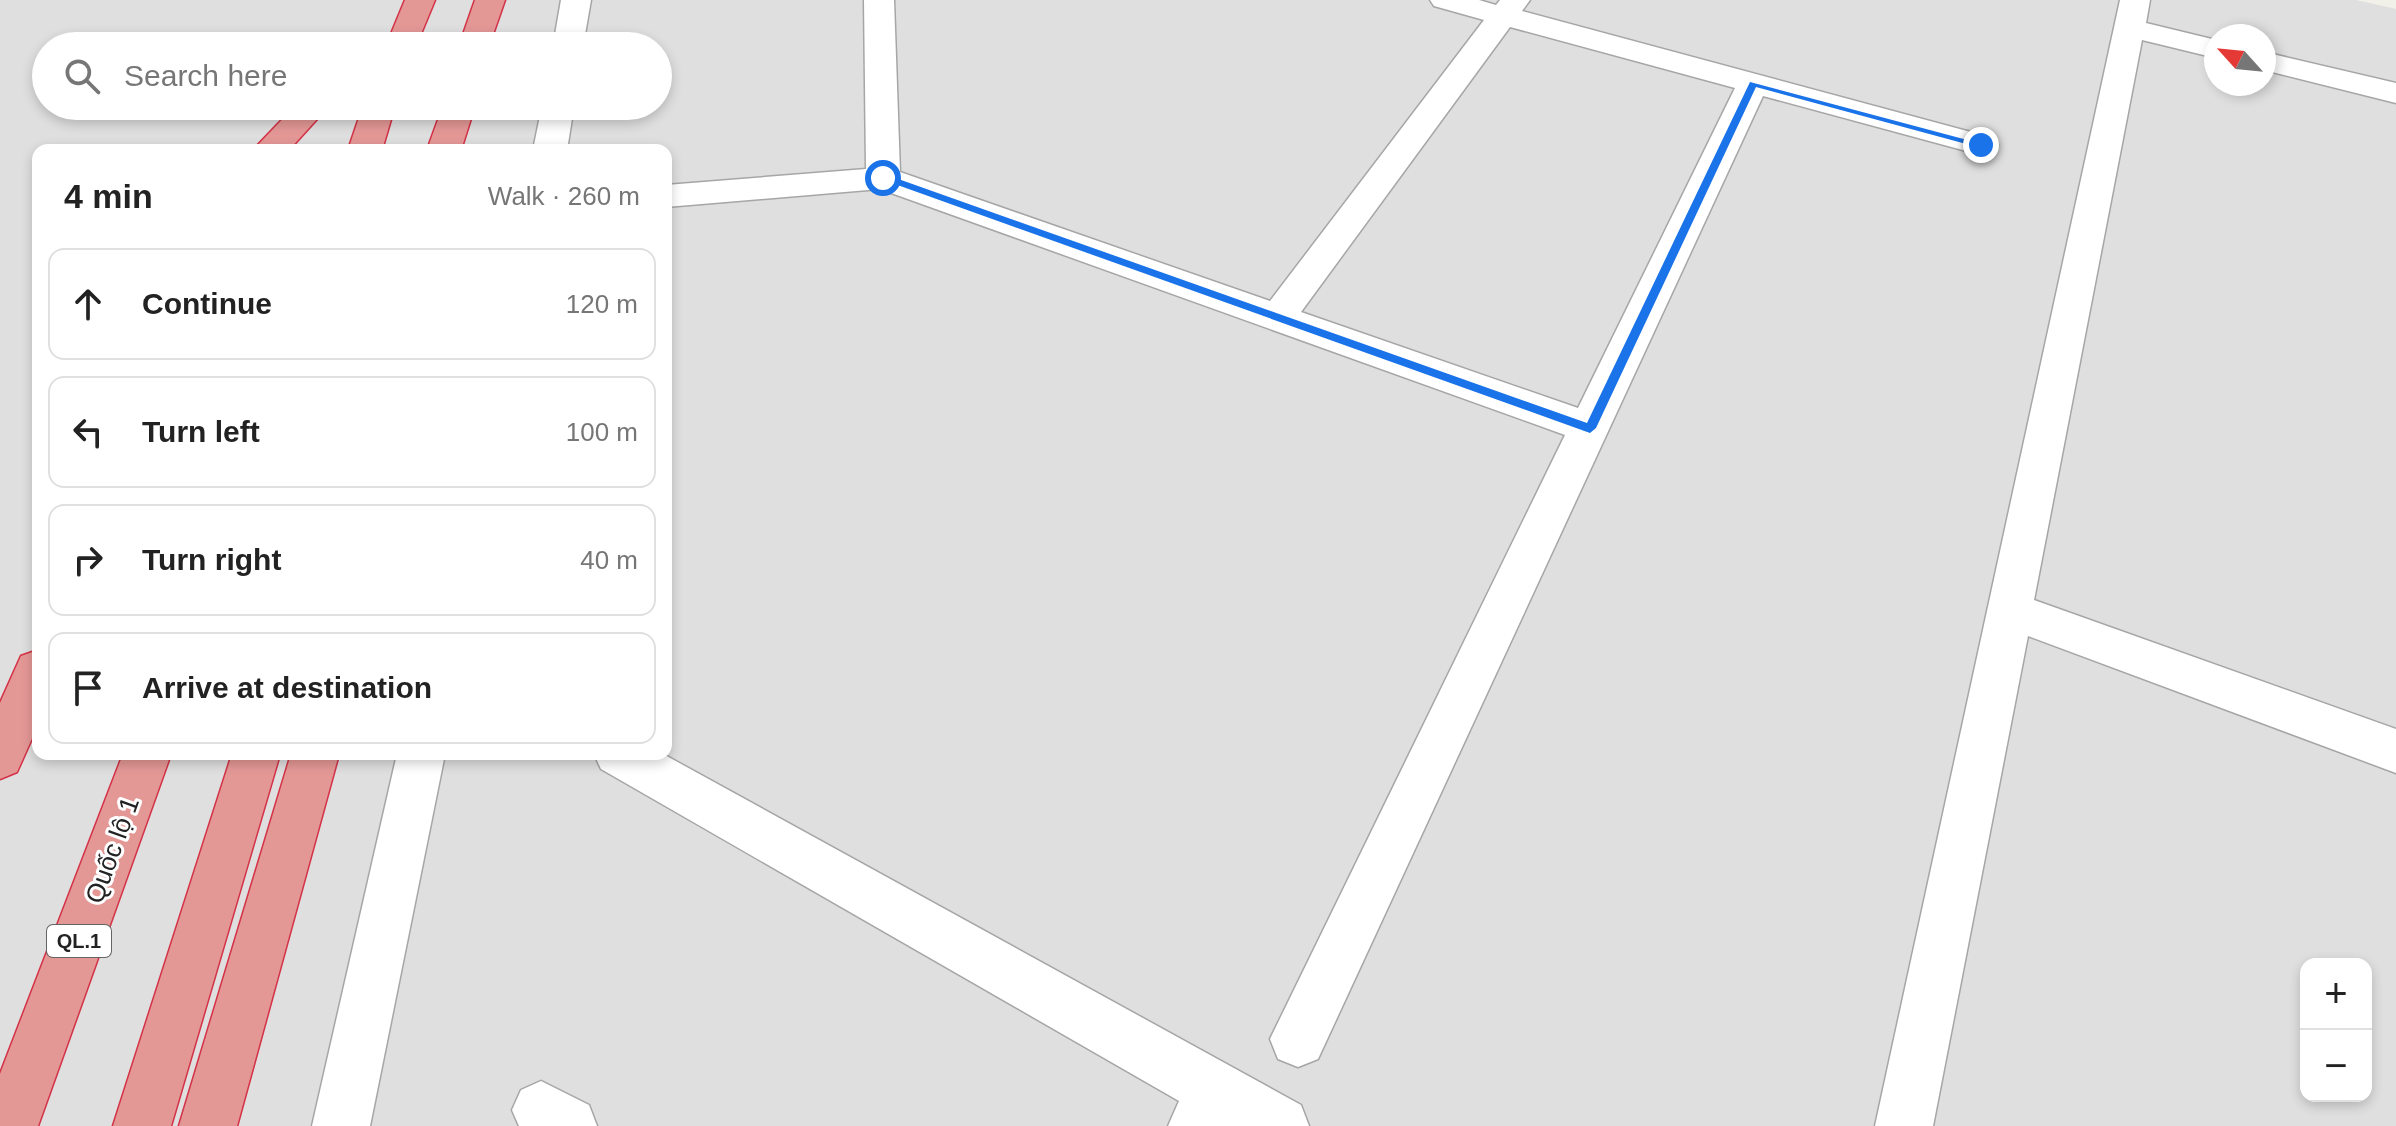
<!DOCTYPE html>
<html lang="en">
<head>
<meta charset="utf-8">
<style>
	:root { --surface:#fff; --page:#f6f6f6; --text:#222; --muted:#767676; --line:#e0e0e0 }
	body { margin:0; font-family:Arial,sans-serif; background:var(--page); color:var(--text) }
	.controls { position:absolute; right:24px; bottom:24px; display:grid; overflow:hidden; border-radius:16px; box-shadow:0 4px 12px #0003 }
	.controls button { width:72px; height:72px; display:grid; place-items:center; padding:0; border:0; border-bottom:2px solid var(--line); background:var(--surface); color:var(--text); font:40px sans-serif }
	.compass { position:absolute; left:2204px; top:24px; width:72px; height:72px; border-radius:50%; background:var(--surface); box-shadow:0 4px 12px #0003; rotate:297deg }
	.stop { position:absolute; width:24px; height:24px; margin:-18px; border:6px solid #1a73e8; border-radius:50%; background:#fff }
	.stop.end { background:#1a73e8; border-color:#fff; box-shadow:0 2px 8px #0008 }
	.list { margin:0; padding:0; list-style:none }
	h2 { display:flex; justify-content:space-between; align-items:center; height:104px; margin:0; padding:0 32px; font-size:34px }
	h2 small { font-size:26px; font-weight:400; color:var(--muted) }
	.list li { display:grid; grid-template-columns:52px 1fr auto; gap:24px; align-items:center; box-sizing:border-box; height:112px; margin:0 16px 16px; padding:0 16px; border:2px solid var(--line); border-radius:16px }
	.list b { display:block; font-size:30px; white-space:nowrap }
	.list em { font-size:26px; font-style:normal; color:var(--muted) }
	.icon { flex:none; width:44px; height:44px; fill:none; stroke:currentColor; stroke-width:2; stroke-linecap:round; stroke-linejoin:round }
	.map { position:relative; flex:none; width:2396px; height:1126px; overflow:hidden }
	.search { position:absolute; background:var(--surface); box-shadow:0 4px 12px #0003; left:32px; top:32px; width:640px; height:88px; display:flex; align-items:center; gap:20px; box-sizing:border-box; padding:0 28px; border-radius:44px; color:var(--muted); font-size:30px }
	.panel { position:absolute; background:var(--surface); box-shadow:0 4px 12px #0003; left:32px; top:144px; width:640px; height:616px; border-radius:16px }
	.map>svg:first-child { display:block }
	.residential { fill:#e0dfdf; fill-rule:evenodd }
	.lines { fill:none; stroke-linecap:round; stroke-linejoin:round }
	.street-casing { stroke:#a6a6a6; stroke-width:3 }
	.highway-casing { stroke:#d33247; stroke-width:3 }
	.street { fill:#fff; fill-rule:evenodd }
	.highway { fill:#e49896; fill-rule:evenodd }
	.route { fill:#1a73e8 }
	.labels { text-anchor:middle; dominant-baseline:central; stroke-width:6; stroke-linejoin:round; paint-order:stroke }
	.shield { fill:#fff; stroke:#646464; stroke-width:2 }
	.shield-label { font-size:20px; font-weight:bold; fill:#222 }
	.near-street-label { font-size:26px; fill:#222; stroke:#fff }
</style>
</head>
<body>
<div class="map">
<svg width="2396" height="1126" viewBox="0 0 2396 1126">
	<rect width="100%" height="100%" fill="#f1f0e9"/>
	<path class="residential" d="M0 0H2356L2396 9V1126H0ZM2216 36H2264V84H2216ZM46 46H658V106H46ZM38 150H666V754H38ZM2306 964H2366V1096H2306Z"/>
	<g class="lines">
		<g class="street-casing">
			<g id="street">
				<polygon points="561,0 591,0 583,46 553,46"/>
				<path d="M864 0H894L900 172 1270 301 1484 20 1434 6 1430 0H1479L1496 5 1500 0H1530L1522 11 1993 138 1998 145 1993 152 1981 155 1763 96 1318 1059 1298 1067 1278 1059 1270 1039 1565 435 880 189 666 207V185L866 169ZM1510 27 1735 88 1578 408 1301 312Z"/>
				<polygon points="2120,0 2150,0 2146,23 2216,40 2216,58 2142,40 2034,600 2396,729 2396,773 2028,636 1933,1126 1875,1126"/>
				<polygon points="2264,52 2396,83 2396,103 2264,70"/>
				<polygon points="542,106 574,106 567,150 533,150"/>
				<polygon points="397,754 445,754 370,1126 312,1126"/>
				<polygon points="594,754 663,754 1301,1105 1309,1126 1168,1126 1179,1101 601,769"/>
				<polygon points="541,1081 589,1105 597,1126 519,1126 512,1110 521,1090"/>
			</g>
		</g>
		<g class="highway-casing">
			<g id="highway">
				<polygon points="405,0 435,0 416,46 386,46"/>
				<polygon points="475,0 505,0 489,46 459,46"/>
				<polygon points="295,106 329,106 289,150 253,150"/>
				<polygon points="363,106 395,106 382,150 348,150"/>
				<polygon points="443,106 475,106 461,150 427,150"/>
				<polygon points="38,650 38,725 17,772 0,779 0,703 21,656"/>
				<polygon points="123,754 171,754 38,1126 0,1126 0,1074"/>
				<polygon points="232,754 280,754 171,1126 113,1126"/>
				<polygon points="291,754 339,754 237,1126 179,1126"/>
			</g>
		</g>
		<use href="#street" class="street"/>
		<use href="#highway" class="highway"/>
	</g>
	<polygon class="route" points="1750,82 1986,145 1981,148 1756,87 1596,428 1590,433 878,178 887,175 1587,423"/>
	<g class="labels">
		<rect class="shield" x="47" y="925" width="64" height="32" rx="6"/>
		<g class="shield-label">
			<text x="79" y="941">QL.1</text>
		</g>
		<g class="near-street-label">
			<text transform="translate(112 850) rotate(-70)">Quốc lộ 1</text>
		</g>
	</g>
</svg>
<div class="controls">
<button>+</button>
<button>−</button>
</div>
<svg class="compass" viewBox="-18 -18 36 36"><path d="M0-13l5 13h-10z" fill="#e53935"/><path d="M0 13l5-13h-10z" fill="#767676"/></svg>
<div class="stop" style="left:883px;top:178px"></div>
<div class="stop end" style="left:1981px;top:145px"></div>
<div class="search"><svg class="icon" aria-label="search" viewBox="0 0 24 24"><circle cx="10" cy="10" r="6"/><path d="M15 15l6 6"/></svg>Search here</div>
<section class="panel">
<h2>4 min<small>Walk · 260 m</small></h2>
<ul class="list">
<li><svg class="icon" aria-label="ahead" viewBox="0 0 24 24"><path d="M12 20V5M6 11l6-6 6 6"/></svg><div><b>Continue</b></div><em>120 m</em></li>
<li><svg class="icon" aria-label="left" viewBox="0 0 24 24"><path d="M17 20v-9H6M10 6l-5 5 5 5"/></svg><div><b>Turn left</b></div><em>100 m</em></li>
<li><svg class="icon" aria-label="right" viewBox="0 0 24 24"><path d="M7 20v-9h11M14 6l5 5-5 5"/></svg><div><b>Turn right</b></div><em>40 m</em></li>
<li><svg class="icon" aria-label="arrive" viewBox="0 0 24 24"><path d="M6 21V4h12l-3 4 3 4H6"/></svg><div><b>Arrive at destination</b></div></li>
</ul>
</section>
</div>
</body>
</html>
